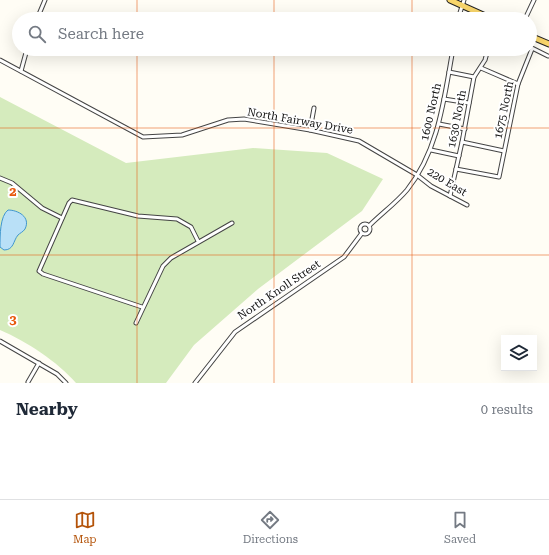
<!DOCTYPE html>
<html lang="en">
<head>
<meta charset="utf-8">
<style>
	:root { --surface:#fff; --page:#f6f6f7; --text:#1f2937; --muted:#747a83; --line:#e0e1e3; --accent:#b45309 }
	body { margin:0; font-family:"Roboto Serif",serif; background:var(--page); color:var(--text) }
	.controls { position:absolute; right:12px; bottom:12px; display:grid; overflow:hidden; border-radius:0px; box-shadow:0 4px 16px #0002 }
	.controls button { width:36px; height:36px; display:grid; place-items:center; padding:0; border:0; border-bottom:1px solid var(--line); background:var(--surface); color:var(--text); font:20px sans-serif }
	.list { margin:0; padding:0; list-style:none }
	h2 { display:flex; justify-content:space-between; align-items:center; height:52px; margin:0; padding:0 16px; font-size:17px }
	h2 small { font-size:13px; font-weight:400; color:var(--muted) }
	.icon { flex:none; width:22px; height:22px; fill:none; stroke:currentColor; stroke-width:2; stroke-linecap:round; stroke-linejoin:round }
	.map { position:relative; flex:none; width:549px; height:383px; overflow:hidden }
	.search { position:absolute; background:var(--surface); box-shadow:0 4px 16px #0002; left:12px; right:12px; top:12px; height:44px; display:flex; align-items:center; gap:10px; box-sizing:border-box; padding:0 14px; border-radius:22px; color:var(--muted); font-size:15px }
	.sheet { height:116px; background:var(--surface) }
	nav { display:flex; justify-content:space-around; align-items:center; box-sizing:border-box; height:56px; border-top:1px solid var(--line); background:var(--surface); font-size:11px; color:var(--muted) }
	nav a { display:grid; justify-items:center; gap:2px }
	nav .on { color:var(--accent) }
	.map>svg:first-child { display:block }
	.green { fill:#d5ebbd }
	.water { fill:#b9e0f7; stroke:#3f96cf }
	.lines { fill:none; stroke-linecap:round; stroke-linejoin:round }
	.minor-casing { stroke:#444; stroke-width:5 }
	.primary-casing { stroke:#222; stroke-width:7 }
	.minor { stroke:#fff; stroke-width:3 }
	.primary { stroke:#f9d66b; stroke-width:5 }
	.grid { fill:none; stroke:#e8590c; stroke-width:1; stroke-opacity:0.55 }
	.labels { text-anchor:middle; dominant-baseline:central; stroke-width:4; stroke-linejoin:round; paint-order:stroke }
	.street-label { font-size:11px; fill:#111; stroke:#fff }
	.grid-label { font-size:13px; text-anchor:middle; font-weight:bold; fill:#e8590c; stroke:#fff; stroke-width:4; stroke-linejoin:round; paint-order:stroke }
</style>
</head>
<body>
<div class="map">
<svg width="549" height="383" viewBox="0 0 549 383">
	<rect width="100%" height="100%" fill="#fffdf5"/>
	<path class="green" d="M0 97 126 163 253 148 327 153 383 179 362 211 258 289 194 345 166 383H76C58 362 26 341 0 330Z"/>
	<path class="water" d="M8 210C18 210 31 217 25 229 23 232 20 233 18 235 13 241 14 250 4 250L0 247C0 235 0 216 8 210Z"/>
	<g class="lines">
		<g class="minor-casing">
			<g id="minor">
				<polyline points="459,15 468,19"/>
				<polyline points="37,19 45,0"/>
				<polyline points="458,19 464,0"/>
				<polyline points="525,19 534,0"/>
				<polyline points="530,47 548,56"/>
				<polyline points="0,60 143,137 182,135 228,120 244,119 310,130 359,141 417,175 431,186 467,205"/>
				<polyline points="481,68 518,84"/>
				<polyline points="21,71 27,49"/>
				<polyline points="449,72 474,77"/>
				<polyline points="444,99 469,103"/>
				<polyline points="439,124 465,129"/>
				<polyline points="310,130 314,108"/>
				<polyline points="462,142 504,151"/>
				<polyline points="431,150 459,156"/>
				<polyline points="456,169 499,177 518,84 532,49"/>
				<polyline points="0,178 12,183 42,208 62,218"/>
				<polyline points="450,196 462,142 474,77 485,60 488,49"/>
				<circle cx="365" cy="229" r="5"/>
				<path d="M369 226C381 214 396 203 407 190 439 150 444 98 453 49"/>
				<polyline points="142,307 43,274 39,271 69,203 72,200 138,216 177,219 191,227 198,241"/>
				<polyline points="136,323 163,266 171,258 232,223"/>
				<polyline points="0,341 57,374 66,383"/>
				<polyline points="28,382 39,363"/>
				<polyline points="195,383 235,332 344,257 362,233"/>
			</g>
		</g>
		<g class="primary-casing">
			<g id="primary">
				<polyline points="450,0 492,19"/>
				<polyline points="530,36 549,44"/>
			</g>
		</g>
		<use href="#minor" class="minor"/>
		<use href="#primary" class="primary"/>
	</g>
	<path class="grid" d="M137 0V19M274 0V19M412 0V19M137 49V383M274 49V383M412 49V383M0 128H549M0 255H549"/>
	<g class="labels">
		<g class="street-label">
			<text transform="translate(504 110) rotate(-78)">1675 North</text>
			<text transform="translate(431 112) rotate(-77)">1600 North</text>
			<text transform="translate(457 119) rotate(-79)">1630 North</text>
			<text transform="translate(300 121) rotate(10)">North Fairway Drive</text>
			<text transform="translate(447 182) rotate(31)">220 East</text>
			<text transform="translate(279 290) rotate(-34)">North Knoll Street</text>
		</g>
	</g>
	<g class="grid-label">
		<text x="13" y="196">2</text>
		<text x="13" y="324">3</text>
	</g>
</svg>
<div class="controls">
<button><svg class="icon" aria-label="layers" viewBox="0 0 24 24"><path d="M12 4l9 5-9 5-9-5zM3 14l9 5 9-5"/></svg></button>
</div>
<div class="search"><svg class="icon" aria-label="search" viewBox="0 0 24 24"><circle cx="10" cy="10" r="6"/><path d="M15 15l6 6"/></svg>Search here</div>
</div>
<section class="sheet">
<h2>Nearby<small>0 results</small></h2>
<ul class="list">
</ul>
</section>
<nav>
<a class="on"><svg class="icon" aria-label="map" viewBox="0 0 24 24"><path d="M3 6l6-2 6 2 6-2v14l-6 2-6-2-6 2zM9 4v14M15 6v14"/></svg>Map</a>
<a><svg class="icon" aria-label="directions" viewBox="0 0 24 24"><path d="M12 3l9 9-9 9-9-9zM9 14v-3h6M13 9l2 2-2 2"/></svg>Directions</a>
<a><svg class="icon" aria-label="saved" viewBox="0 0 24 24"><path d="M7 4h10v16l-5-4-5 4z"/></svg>Saved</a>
</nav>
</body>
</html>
